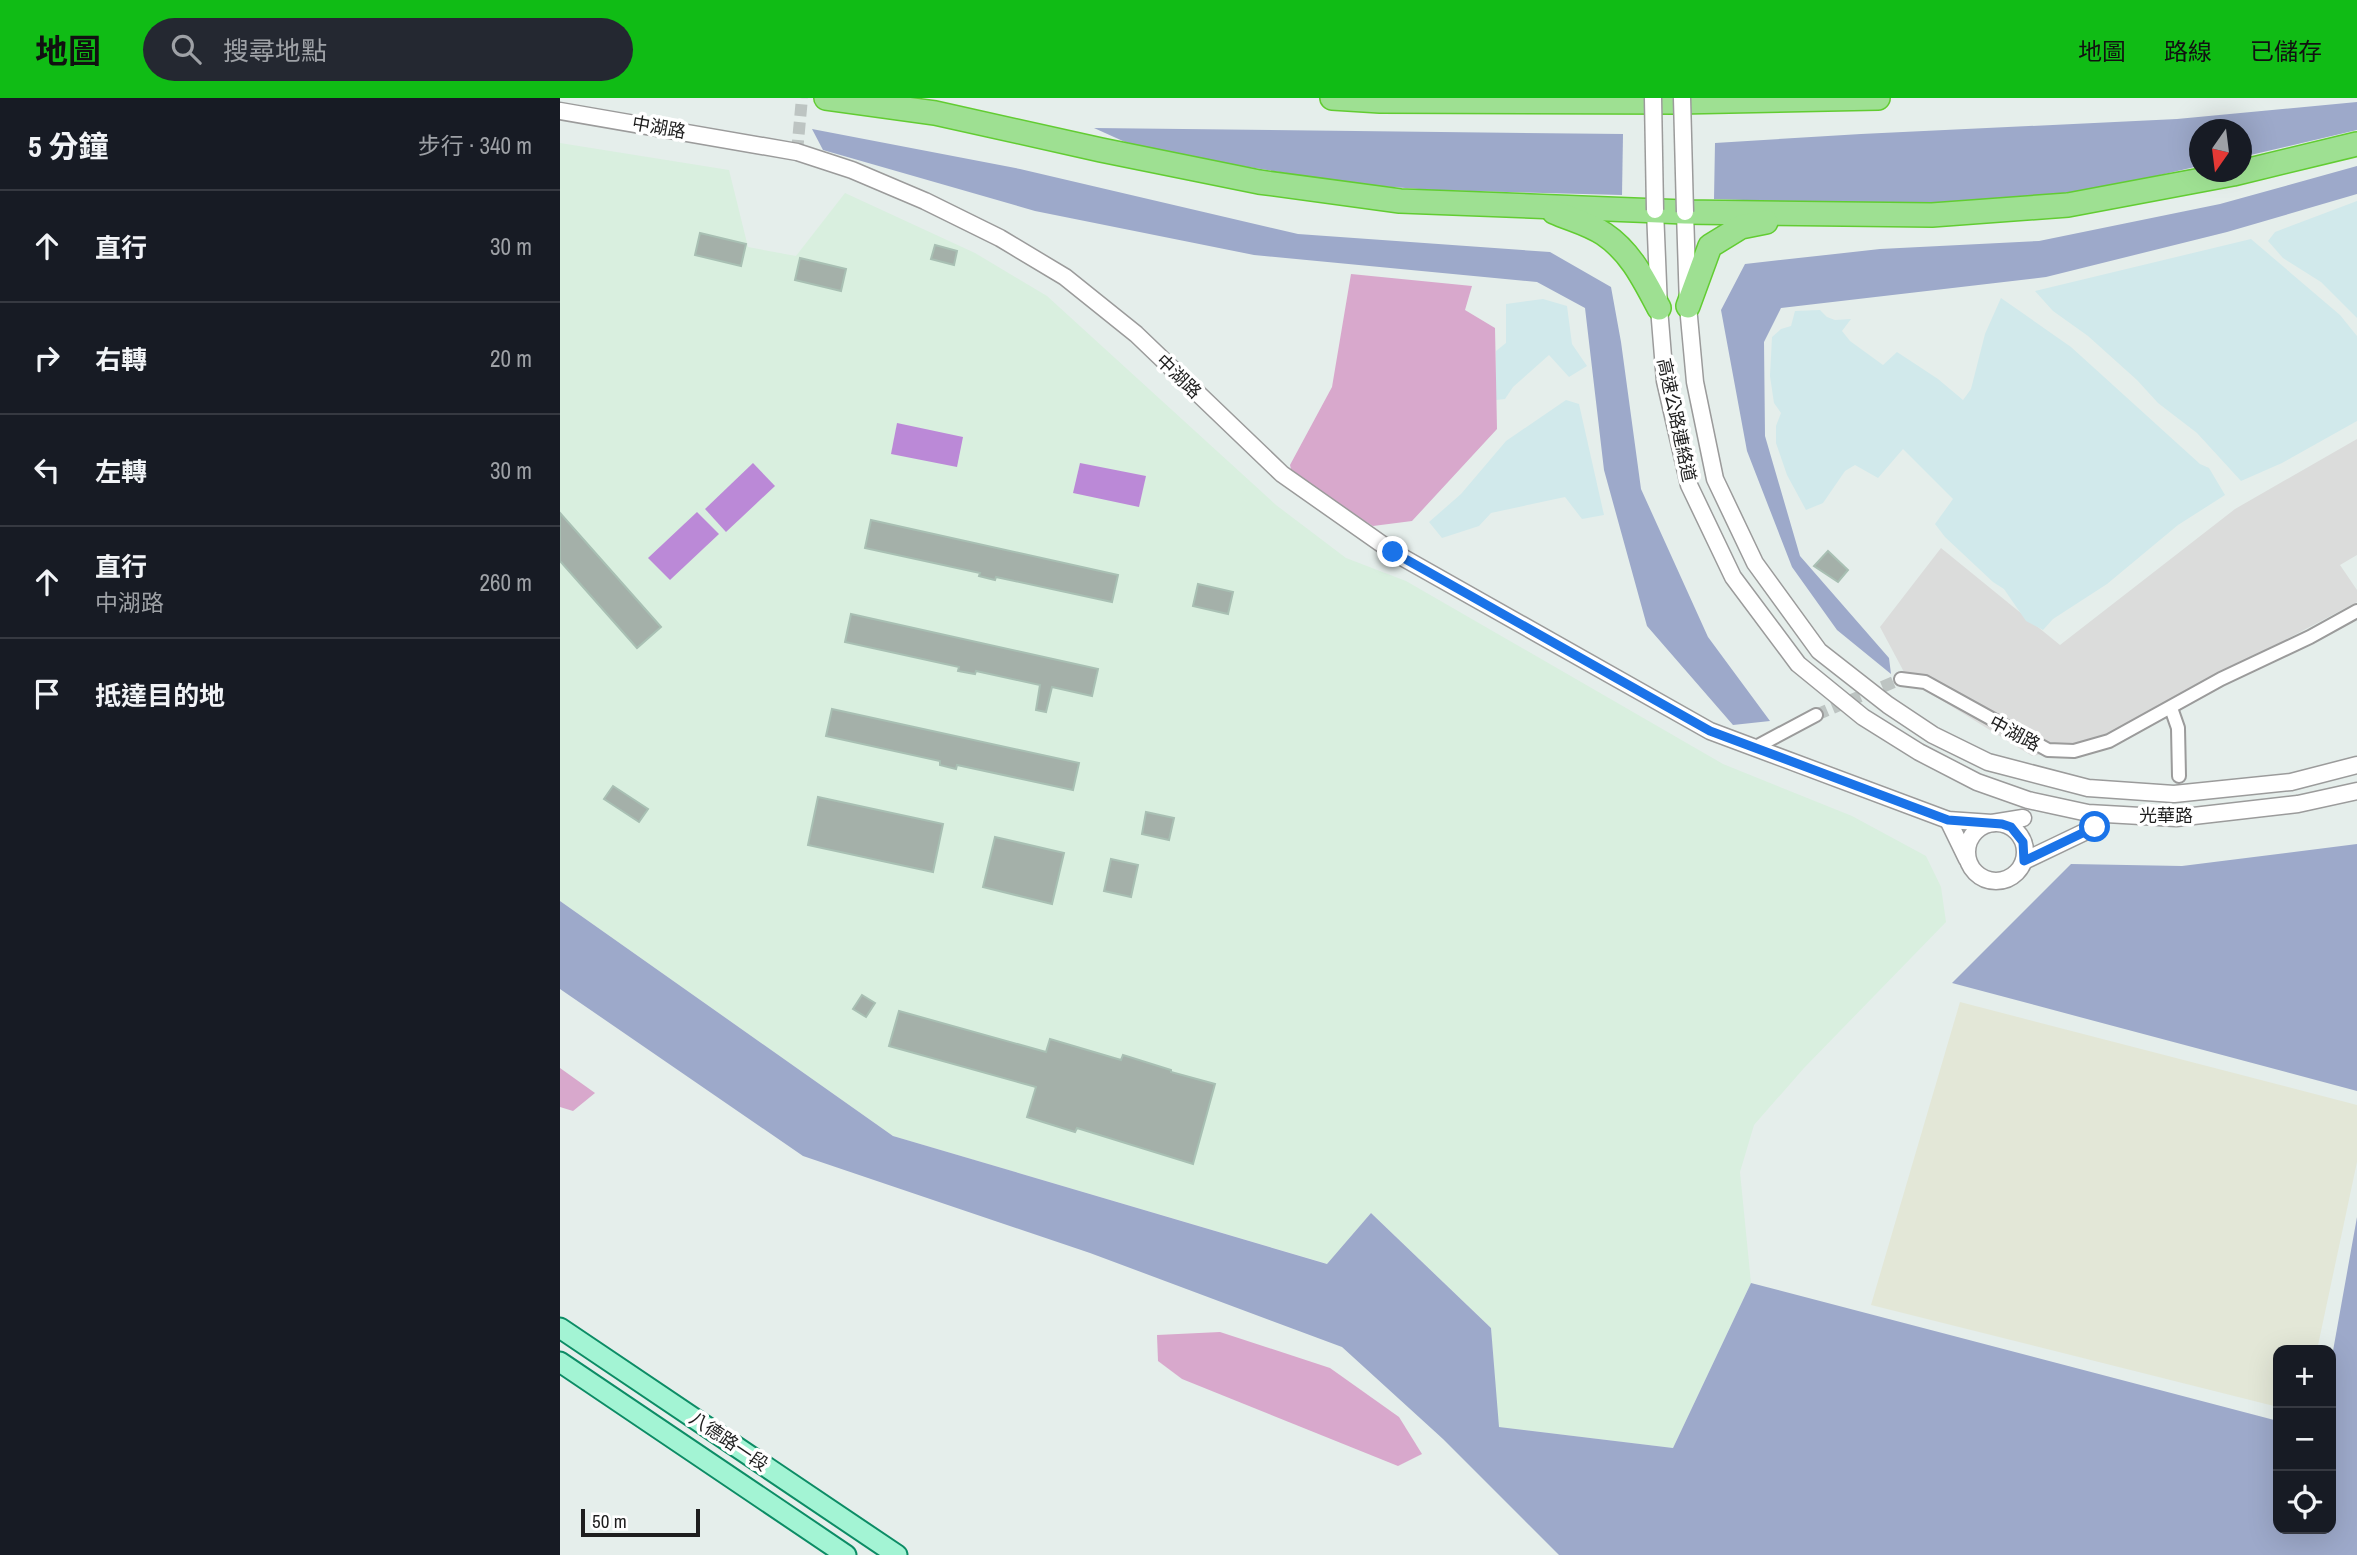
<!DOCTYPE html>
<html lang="zh-TW">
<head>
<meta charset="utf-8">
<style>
	:root { --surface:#171b24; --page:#242831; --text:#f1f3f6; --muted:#9ea1a6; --line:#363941; --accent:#10bc15 }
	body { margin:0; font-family:"Archivo Narrow","Noto Sans TC",sans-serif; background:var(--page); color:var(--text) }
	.controls { position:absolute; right:21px; bottom:21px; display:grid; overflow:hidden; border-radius:14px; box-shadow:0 7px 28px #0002 }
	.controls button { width:63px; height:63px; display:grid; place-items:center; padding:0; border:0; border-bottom:2px solid var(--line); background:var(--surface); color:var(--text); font:35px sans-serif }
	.compass { position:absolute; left:1629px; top:21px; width:63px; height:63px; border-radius:50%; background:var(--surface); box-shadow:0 7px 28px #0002; rotate:194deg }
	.scale { position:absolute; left:21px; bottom:18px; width:119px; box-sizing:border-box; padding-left:7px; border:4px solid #1e1e1e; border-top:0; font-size:19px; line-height:24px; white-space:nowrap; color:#1e1e1e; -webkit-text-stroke:5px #fff; paint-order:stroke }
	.stop { position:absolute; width:21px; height:21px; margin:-16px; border:5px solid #1a73e8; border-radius:50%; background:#fff }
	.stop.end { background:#1a73e8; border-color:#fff; box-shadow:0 2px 7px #0008 }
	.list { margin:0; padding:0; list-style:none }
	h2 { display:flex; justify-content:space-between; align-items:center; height:91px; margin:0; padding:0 28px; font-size:30px }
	h2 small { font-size:23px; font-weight:400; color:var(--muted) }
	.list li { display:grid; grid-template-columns:46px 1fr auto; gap:21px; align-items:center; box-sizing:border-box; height:112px; padding:0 28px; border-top:2px solid var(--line) }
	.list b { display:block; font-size:26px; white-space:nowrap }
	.list p { margin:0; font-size:23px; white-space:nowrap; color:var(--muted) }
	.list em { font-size:23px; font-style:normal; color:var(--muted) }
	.icon { flex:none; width:38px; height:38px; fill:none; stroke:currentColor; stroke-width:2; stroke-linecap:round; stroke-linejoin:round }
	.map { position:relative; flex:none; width:1797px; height:1457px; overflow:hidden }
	header { display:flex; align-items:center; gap:42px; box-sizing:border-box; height:98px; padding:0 35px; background:var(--accent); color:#111 }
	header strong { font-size:33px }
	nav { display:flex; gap:38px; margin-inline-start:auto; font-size:24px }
	.search { width:490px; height:63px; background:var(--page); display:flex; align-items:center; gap:18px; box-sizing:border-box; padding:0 24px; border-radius:38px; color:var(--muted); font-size:26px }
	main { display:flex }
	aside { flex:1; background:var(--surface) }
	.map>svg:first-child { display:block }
	.residential { fill:#dbdcdb }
	.industrial { fill:#e3e7d7 }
	.military { fill:#d9efdf }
	.farmland { fill:#d1e9eb }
	.forest { fill:#9da9ca }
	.pitch { fill:#bb89d7 }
	.water { fill:#d8a8cc }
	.building { fill:#a4b0a9; stroke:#a8bfb3; stroke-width:2 }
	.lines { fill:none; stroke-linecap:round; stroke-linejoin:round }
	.minor-tunnel { stroke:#bdc4c2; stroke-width:12; stroke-dasharray:12 6; stroke-linecap:butt }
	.minor-casing { stroke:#9b9b9b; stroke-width:16 }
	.tertiary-casing { stroke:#9b9b9b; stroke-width:19 }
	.primary-casing { stroke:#0c8c65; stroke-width:23 }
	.motorway-casing { stroke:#62cc32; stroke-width:26 }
	.minor { stroke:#fff; stroke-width:12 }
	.tertiary { stroke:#fff; stroke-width:16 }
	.primary { stroke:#a3f4d4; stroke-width:19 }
	.motorway { stroke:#9ee092; stroke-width:23 }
	.tertiary-bridge-casing { stroke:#9b9b9b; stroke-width:19; stroke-linecap:butt }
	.tertiary-bridge { stroke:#fff; stroke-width:16 }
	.route { stroke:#1a73e8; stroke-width:9 }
	.labels { text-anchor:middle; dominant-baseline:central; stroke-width:7; stroke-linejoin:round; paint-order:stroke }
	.street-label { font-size:18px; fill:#1e1e1e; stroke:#fff }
</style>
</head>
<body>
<header>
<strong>地圖</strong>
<div class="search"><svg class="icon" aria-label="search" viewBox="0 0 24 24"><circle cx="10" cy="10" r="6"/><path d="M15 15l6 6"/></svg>搜尋地點</div>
<nav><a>地圖</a><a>路線</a><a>已儲存</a></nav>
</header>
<main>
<aside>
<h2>5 分鐘<small>步行 · 340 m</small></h2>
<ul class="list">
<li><svg class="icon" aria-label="ahead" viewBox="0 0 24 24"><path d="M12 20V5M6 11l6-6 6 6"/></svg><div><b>直行</b></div><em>30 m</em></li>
<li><svg class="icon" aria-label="right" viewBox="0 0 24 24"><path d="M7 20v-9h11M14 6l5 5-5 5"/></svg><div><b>右轉</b></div><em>20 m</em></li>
<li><svg class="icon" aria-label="left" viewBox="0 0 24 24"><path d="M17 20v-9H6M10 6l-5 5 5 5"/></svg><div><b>左轉</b></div><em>30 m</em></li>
<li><svg class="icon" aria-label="ahead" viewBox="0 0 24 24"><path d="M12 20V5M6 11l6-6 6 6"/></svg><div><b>直行</b><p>中湖路</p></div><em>260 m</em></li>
<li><svg class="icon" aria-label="arrive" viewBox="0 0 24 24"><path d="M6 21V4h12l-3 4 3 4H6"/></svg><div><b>抵達目的地</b></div></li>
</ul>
</aside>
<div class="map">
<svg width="1797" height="1457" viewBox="0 0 1797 1457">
	<rect width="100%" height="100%" fill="#e5eeeb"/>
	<polygon class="residential" points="1797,341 1797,457 1780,467 1797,492 1797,504 1640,587 1533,648 1472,658 1365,592 1344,574 1320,529 1381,450 1500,547 1675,411"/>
	<polygon class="industrial" points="1400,904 1797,1007 1797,1064 1757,1252 1718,1252 1718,1309 1311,1207"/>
	<polygon class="military" points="0,45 169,72 188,149 236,158 285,95 415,155 487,198 716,407 786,460 846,483 1163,666 1292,718 1366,758 1381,789 1386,824 1244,970 1194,1027 1180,1074 1191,1185 1113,1350 938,1329 931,1230 811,1115 768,1166 333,1038 0,803"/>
	<g class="farmland">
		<polygon points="1797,103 1797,220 1761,184 1723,160 1708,143 1715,134"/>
		<polygon points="1691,141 1780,217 1797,238 1797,323 1722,365 1681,383 1637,335 1598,305 1577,282 1528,238 1493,213 1475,193"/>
		<polygon points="1441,200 1511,249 1640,366 1649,370 1665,397 1618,427 1547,486 1493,521 1483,532 1466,523 1444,491 1433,484 1385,439 1375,426 1393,401 1343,351 1318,380 1295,367 1285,373 1263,405 1246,412 1227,377 1216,345 1216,328 1221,315 1214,305 1210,278 1212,239 1221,231 1231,228 1235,213 1260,212 1267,219 1275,222 1291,221 1282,233 1290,243 1323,267 1337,254 1378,281 1403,302 1411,291 1425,236"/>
		<polygon points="983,201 1007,208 1012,246 1027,268 1009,279 989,257 953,289 945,301 936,302 936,253 946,245 946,206"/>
		<polygon points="1006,302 1019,306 1044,417 1022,421 1005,399 931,415 919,428 882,440 869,424 901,396 946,343"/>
	</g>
	<g class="forest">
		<polygon points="1797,4 1797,32 1682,59 1682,32 1640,32 1639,68 1514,97 1360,108 1154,101 1155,45 1301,36 1617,21"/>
		<polygon points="534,30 1063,36 1062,97 873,92 804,87 585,53"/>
		<polygon points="252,31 460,71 738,136 990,154 1051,189 1061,244 1081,391 1148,539 1210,623 1173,627 1087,528 1044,372 1025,210 977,184 694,157 475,113 263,52"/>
		<polygon points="1797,68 1797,96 1667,134 1486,179 1221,210 1204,244 1205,338 1240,458 1329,560 1331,576 1277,532 1232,469 1187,353 1161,212 1185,166 1320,151 1479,143 1660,106"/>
		<polygon points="1797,746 1797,993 1392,885 1511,766 1622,768"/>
		<polygon points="0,803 333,1038 767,1166 811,1115 931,1230 939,1329 1113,1350 1191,1185 1718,1323 1718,1431 1771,1431 1771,1264 1797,1119 1797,1457 999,1457 883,1341 782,1249 530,1155 243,1058 0,891"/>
	</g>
	<g class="pitch">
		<polygon points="337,325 403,339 397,369 331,356"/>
		<polygon points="193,365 215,388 166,434 145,411"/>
		<polygon points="520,365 586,378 579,409 513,395"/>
		<polygon points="137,414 159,436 110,482 88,460"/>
	</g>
	<g class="water">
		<polygon points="791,176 912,188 905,212 935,230 937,331 852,423 813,428 733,379 730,367 772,289"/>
		<polygon points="0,970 35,995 13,1013 0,1009"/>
		<polygon points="660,1234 770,1270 839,1319 862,1356 838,1368 622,1281 598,1263 597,1237"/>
	</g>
	<g class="building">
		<polygon points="140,135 186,146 181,168 135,157"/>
		<polygon points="375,147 397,153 394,167 371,161"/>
		<polygon points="240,160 286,171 281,193 235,182"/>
		<polygon points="0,415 101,529 77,550 0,463"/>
		<polygon points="311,422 558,477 552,504 436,479 435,482 419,478 420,475 305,450"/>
		<polygon points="1268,453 1288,472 1278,484 1254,468"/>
		<polygon points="638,486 673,494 668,516 633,508"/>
		<polygon points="291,516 538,571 532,598 492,589 486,614 476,612 480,587 416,573 415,576 398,573 399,569 285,544"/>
		<polygon points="272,611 519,665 513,692 397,667 396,671 380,667 380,663 266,638"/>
		<polygon points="53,688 88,711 79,724 44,701"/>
		<polygon points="258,699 383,726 373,774 248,747"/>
		<polygon points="586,714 614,720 609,742 582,736"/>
		<polygon points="435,739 504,755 492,806 423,789"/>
		<polygon points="551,761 578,767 571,799 544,793"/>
		<polygon points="302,897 315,905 306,919 293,911"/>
		<polygon points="339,913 486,954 490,941 561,962 563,957 611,972 611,974 655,986 633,1066 517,1030 515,1034 467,1019 476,989 329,948"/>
	</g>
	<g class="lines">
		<g class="minor-tunnel">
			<polyline points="237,54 242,0"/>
			<polyline points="1256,617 1341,581"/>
		</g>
		<g class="minor-casing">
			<g id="minor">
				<polyline points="1341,581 1365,584 1488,652 1514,653 1549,643 1661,581 1750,539 1797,513"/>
				<polyline points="1611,610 1618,630 1619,678"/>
				<polyline points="1194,650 1256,617"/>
			</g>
		</g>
		<g class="tertiary-casing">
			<g id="tertiary">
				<polyline points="0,13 237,54 292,72 365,103 440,140 505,179 576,236 722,376 833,454 1150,633 1388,722 1432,725 1463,720"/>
				<polyline points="1095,112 1099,210 1105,283 1129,387 1173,479 1238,566 1303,619 1359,654 1417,684 1468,702 1528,715 1616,720 1738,706 1797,693"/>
				<polyline points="1125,114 1128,208 1135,284 1155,381 1195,465 1259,553 1328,607 1373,637 1428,664 1528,690 1614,696 1731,684 1797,667"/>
				<polyline points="1388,722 1407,761"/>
				<circle cx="1436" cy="754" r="29"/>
				<polyline points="1464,763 1535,729"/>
			</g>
		</g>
		<g class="primary-casing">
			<g id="primary">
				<polyline points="0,1230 337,1457"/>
				<polyline points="0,1264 286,1457"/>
			</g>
		</g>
		<g class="motorway-casing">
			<g id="motorway">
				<polyline points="266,0 375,15 541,52 699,84 840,103 1125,114 1372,117 1508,107 1673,76 1797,46"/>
				<polyline points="772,0 820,3 1119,4 1318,0"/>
				<path d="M994 114C1010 121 1030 126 1044 136 1071 154 1084 182 1099 210"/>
				<polyline points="1128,208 1150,148 1181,129 1206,124"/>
			</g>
		</g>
		<use href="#minor" class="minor"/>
		<use href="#tertiary" class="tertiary"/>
		<use href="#primary" class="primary"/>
		<use href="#motorway" class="motorway"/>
		<g class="tertiary-bridge-casing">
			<g id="tertiary-bridge">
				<polyline points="1093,0 1095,112"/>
				<polyline points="1122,0 1125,114"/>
			</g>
		</g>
		<use href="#tertiary-bridge" class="tertiary-bridge"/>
	</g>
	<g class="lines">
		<polyline class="route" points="833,454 1150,633 1388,722 1442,726 1451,729 1463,744 1464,763 1535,729"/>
	</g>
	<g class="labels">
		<g class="street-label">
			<text transform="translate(99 29) rotate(10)">中湖路</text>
			<text transform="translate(619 278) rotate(44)">中湖路</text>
			<text transform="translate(1117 322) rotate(78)">高速公路連絡道</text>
			<text transform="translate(1455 635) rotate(28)">中湖路</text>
			<text x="1606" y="717">光華路</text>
			<text transform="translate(169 1343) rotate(34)">八德路一段</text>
		</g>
	</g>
</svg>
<div class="controls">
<button>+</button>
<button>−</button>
<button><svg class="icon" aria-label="locate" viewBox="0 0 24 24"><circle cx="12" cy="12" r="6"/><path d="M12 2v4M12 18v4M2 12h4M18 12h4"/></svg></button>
</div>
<svg class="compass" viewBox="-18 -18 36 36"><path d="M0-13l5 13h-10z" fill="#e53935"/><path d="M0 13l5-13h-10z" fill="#9ea1a6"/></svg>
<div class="scale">50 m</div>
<div class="stop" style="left:1535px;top:729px"></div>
<div class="stop end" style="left:833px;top:454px"></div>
</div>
</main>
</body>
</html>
